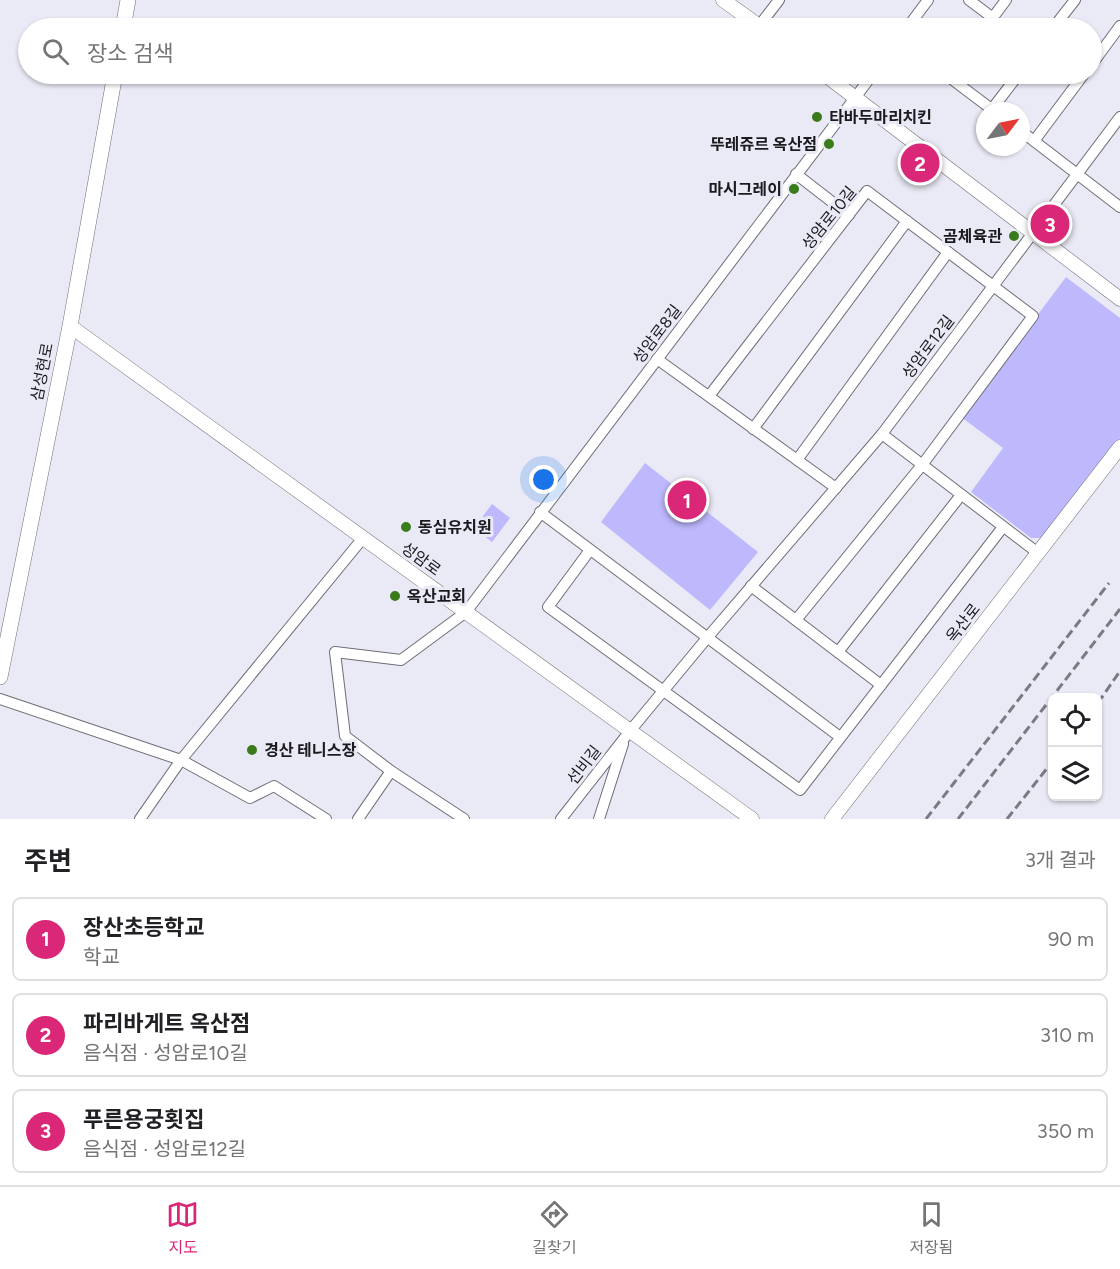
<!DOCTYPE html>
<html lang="ko">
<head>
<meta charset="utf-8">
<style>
	:root { --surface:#fff; --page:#f6f6f6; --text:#202124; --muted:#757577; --line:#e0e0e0; --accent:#db2777 }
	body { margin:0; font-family:Figtree,"Noto Sans KR",sans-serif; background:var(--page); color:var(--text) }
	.controls { position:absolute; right:18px; bottom:18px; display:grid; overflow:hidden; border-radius:9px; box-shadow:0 2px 4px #0004 }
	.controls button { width:54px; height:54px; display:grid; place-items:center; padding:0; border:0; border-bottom:2px solid var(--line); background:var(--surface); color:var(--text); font:30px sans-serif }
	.compass { position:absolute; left:976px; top:102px; width:54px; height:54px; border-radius:50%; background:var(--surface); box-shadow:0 2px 4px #0004; rotate:58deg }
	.you { position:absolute; left:544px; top:480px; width:21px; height:21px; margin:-15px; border:4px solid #fff; border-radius:50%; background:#1a73e8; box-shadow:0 0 0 9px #1a73e833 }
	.badge { display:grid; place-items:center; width:39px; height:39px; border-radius:50%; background:var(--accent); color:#fff; font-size:20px; font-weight:700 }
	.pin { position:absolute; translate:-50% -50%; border:3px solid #fff; box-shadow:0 2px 6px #0006 }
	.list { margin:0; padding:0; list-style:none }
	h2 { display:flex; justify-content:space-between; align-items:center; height:78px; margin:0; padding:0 24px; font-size:26px }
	h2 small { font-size:20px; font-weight:400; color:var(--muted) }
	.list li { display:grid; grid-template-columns:39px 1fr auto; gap:18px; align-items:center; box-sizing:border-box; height:84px; margin:0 12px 12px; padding:0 12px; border:2px solid var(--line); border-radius:9px }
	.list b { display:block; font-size:22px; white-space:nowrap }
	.list p { margin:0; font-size:20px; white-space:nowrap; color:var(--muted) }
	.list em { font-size:20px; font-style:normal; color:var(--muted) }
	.icon { flex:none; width:33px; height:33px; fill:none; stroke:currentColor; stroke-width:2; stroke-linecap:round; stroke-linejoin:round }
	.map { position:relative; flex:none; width:1120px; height:819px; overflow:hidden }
	.search { position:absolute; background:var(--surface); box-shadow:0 2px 4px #0004; left:18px; right:18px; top:18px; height:66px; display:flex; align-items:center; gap:15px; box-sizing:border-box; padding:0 21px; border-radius:33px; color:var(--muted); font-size:22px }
	.sheet { height:366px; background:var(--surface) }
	nav { display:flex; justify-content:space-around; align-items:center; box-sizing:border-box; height:84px; border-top:2px solid var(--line); background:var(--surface); font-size:16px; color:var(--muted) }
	nav a { display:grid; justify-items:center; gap:3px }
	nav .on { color:var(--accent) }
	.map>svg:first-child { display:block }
	.green { fill:#beb9fd }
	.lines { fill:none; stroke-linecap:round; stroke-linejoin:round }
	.minor-casing { stroke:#6e6e78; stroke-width:12 }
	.tertiary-casing { stroke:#6e6e78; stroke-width:15 }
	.secondary-casing { stroke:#6e6e78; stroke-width:16 }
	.minor { stroke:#fff; stroke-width:10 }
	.tertiary { stroke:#fff; stroke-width:14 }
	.secondary { stroke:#fff; stroke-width:15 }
	.rail { stroke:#7a7a82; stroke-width:3; stroke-dasharray:9 4.5; stroke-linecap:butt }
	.poi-dot { fill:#3a7b1b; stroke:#eaeaf6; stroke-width:2 }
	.labels { text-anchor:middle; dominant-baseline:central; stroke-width:6; stroke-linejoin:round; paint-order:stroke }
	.poi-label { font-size:16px; font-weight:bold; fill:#1b1b1f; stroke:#eaeaf6; text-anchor:start }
	.street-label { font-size:16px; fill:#1b1b1f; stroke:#eaeaf6 }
</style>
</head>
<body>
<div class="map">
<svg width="1120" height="819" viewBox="0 0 1120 819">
	<rect width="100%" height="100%" fill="#eaeaf6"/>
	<g class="green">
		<polygon points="1066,277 1120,318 1120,438 1045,538 1031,538 971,492 1003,448 961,417"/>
		<polygon points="645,463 758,552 710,610 601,522"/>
		<polygon points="492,504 510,518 492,542 474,528"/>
	</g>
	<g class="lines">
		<g class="minor-casing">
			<g id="minor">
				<polyline points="969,0 993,18"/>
				<polyline points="759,26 779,0"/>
				<polyline points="907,28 928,0"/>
				<polyline points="985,28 1006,0"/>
				<polyline points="1053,28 1075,0"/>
				<polyline points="1092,64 1120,26"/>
				<polyline points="952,74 949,77 994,111"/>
				<polyline points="992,109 1019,74"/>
				<polyline points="1021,131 1120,207"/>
				<polyline points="1034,141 1084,74"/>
				<polyline points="796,174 849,215"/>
				<polyline points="657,359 836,488"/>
				<polyline points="709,396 867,191 1033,316 922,465 796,620"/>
				<polyline points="753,429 907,221"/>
				<polyline points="882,434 1038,553"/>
				<polyline points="797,460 948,252"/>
				<polyline points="540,512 840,737"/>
				<polyline points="590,550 548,607 800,790 1003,527"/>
				<polyline points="751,586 881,685"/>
				<polyline points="838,652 961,495"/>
				<polyline points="0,699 181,760 250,798 274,786 326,819"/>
				<polyline points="391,771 345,736 335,652 401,660 466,612 873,74"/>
				<polyline points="140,819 181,760 363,538"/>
				<polyline points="358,819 391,771 464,819"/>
				<polyline points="561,819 630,731 707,638 882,434 1120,117"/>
				<polyline points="599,819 623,744"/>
			</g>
		</g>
		<g class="tertiary-casing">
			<g id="tertiary">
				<polyline points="723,0 762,28"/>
				<polyline points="824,74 1120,299"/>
				<polyline points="70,326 752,819"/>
				<polyline points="832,819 1120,447"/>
			</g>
		</g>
		<g class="secondary-casing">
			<g id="secondary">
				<polyline points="123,28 128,0"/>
				<polyline points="0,677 70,326 115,74"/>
			</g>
		</g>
		<use href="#minor" class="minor"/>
		<use href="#tertiary" class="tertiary"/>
		<use href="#secondary" class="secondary"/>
		<g class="rail">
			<polyline points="1098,703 1120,671"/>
			<polyline points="926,819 1109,583"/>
			<polyline points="958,819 1120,609"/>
			<polyline points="1007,819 1052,762"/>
		</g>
	</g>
	<g class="poi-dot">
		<circle cx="817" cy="117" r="6"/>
		<circle cx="829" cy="144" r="6"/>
		<circle cx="794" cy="189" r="6"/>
		<circle cx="1014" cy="236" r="6"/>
		<circle cx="406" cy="527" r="6"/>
		<circle cx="395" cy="596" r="6"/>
		<circle cx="252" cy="750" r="6"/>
	</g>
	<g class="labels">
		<g class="poi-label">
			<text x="829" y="117">타바두마리치킨</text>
			<text x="817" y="144" text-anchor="end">뚜레쥬르 옥산점</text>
			<text x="782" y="189" text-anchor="end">마시그레이</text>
			<text x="1002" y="236" text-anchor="end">곰체육관</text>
			<text x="418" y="527">동심유치원</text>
			<text x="407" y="596">옥산교회</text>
			<text x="264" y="750">경산 테니스장</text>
		</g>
		<g class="street-label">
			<text transform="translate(829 218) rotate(-51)">성암로10길</text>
			<text transform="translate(657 334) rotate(-53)">성암로8길</text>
			<text transform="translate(928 347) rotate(-53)">성암로12길</text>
			<text transform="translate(42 372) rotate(-79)">삼성현로</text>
			<text transform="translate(421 559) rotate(36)">성암로</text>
			<text transform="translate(963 623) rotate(-52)">옥산로</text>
			<text transform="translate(584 765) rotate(-52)">선비길</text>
		</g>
	</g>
</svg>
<div class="controls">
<button><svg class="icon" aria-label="locate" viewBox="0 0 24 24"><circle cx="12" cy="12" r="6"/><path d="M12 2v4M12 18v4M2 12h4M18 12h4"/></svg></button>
<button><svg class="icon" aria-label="layers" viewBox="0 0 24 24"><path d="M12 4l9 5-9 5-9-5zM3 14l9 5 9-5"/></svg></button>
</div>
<svg class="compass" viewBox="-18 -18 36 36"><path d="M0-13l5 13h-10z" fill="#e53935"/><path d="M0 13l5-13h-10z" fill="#757577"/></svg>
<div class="you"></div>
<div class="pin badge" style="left:687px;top:500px">1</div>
<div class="pin badge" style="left:920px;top:163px">2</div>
<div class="pin badge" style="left:1050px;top:224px">3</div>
<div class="search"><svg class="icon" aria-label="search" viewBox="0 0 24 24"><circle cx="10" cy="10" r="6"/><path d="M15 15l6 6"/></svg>장소 검색</div>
</div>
<section class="sheet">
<h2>주변<small>3개 결과</small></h2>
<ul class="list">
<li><span class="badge">1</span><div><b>장산초등학교</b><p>학교</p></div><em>90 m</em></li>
<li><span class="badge">2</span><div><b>파리바게트 옥산점</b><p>음식점 · 성암로10길</p></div><em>310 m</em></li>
<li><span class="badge">3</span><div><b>푸른용궁횟집</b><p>음식점 · 성암로12길</p></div><em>350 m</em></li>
</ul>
</section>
<nav>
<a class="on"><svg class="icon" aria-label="map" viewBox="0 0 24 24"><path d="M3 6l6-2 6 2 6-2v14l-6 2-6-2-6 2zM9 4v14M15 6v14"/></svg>지도</a>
<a><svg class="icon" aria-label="directions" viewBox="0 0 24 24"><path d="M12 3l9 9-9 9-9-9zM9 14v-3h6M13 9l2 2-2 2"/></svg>길찾기</a>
<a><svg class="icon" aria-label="saved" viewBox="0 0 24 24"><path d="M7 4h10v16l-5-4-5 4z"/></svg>저장됨</a>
</nav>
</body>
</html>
